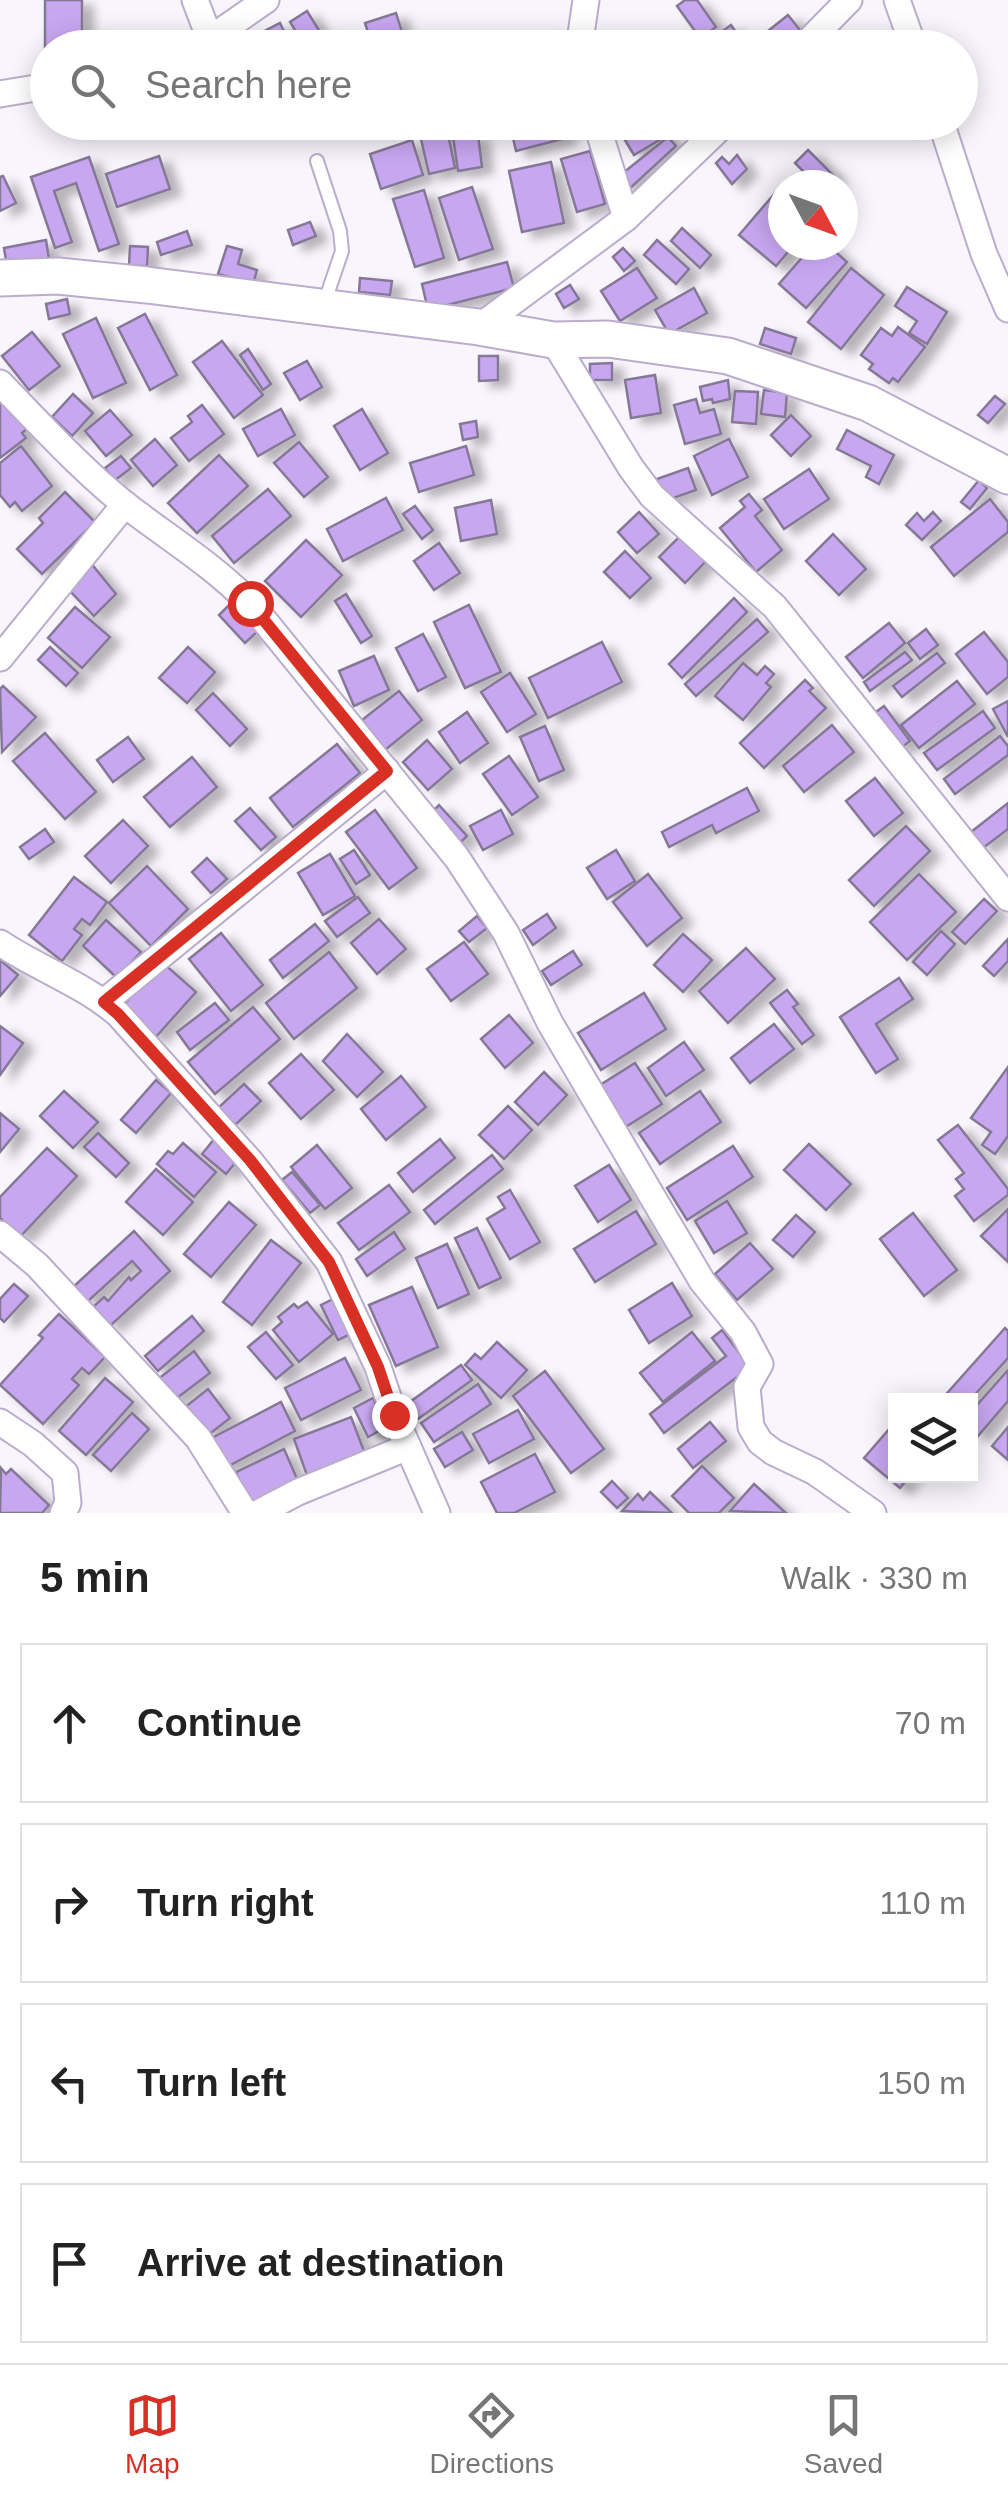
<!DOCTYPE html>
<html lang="en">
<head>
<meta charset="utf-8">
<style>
	:root { --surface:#fff; --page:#f2f2f2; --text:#222; --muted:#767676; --line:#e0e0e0; --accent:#d93025 }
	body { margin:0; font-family:Arial,sans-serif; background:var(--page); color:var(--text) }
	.controls { position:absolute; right:30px; bottom:30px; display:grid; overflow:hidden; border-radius:0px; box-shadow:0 5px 25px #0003 }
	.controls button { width:90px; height:90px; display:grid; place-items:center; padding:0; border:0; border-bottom:2px solid var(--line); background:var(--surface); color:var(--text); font:50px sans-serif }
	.compass { position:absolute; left:768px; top:170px; width:90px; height:90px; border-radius:50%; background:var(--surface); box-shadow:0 5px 25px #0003; rotate:131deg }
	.stop { position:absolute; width:30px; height:30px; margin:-22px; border:8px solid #d93025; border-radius:50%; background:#fff }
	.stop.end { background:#d93025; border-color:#fff; box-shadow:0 2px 10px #0008 }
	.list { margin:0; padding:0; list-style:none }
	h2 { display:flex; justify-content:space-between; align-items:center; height:130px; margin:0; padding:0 40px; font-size:42px }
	h2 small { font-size:32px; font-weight:400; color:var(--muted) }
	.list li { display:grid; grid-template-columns:65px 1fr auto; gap:30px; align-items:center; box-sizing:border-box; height:160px; margin:0 20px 20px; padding:0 20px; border:2px solid var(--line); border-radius:0px }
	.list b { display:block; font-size:38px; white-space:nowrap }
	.list em { font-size:32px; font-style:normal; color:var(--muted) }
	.icon { flex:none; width:55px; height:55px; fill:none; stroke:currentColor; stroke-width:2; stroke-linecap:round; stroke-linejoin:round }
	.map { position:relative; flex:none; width:1008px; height:1513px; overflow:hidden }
	.search { position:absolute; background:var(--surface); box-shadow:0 5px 25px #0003; left:30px; right:30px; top:30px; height:110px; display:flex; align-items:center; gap:25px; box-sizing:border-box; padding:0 35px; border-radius:55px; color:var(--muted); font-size:38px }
	.sheet { height:850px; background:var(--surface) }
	nav { display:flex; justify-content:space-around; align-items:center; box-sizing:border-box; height:140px; border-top:2px solid var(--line); background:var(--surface); font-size:28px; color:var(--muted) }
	nav a { display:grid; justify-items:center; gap:5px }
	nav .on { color:var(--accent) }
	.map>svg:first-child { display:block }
	.building { fill:#c8a7f1; stroke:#857896; stroke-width:2.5; filter:url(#shadow) }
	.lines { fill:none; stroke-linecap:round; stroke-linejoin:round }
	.lane-casing { stroke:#baadcc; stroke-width:16 }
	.street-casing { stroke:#baadcc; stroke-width:29 }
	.secondary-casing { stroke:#baadcc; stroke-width:39 }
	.lane { stroke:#fff; stroke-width:12 }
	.street { stroke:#fff; stroke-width:25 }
	.secondary { stroke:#fff; stroke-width:35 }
	.route { stroke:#d93025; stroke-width:12 }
</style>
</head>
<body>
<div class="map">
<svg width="1008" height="1513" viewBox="0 0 1008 1513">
	<defs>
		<filter id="shadow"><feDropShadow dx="11" dy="6" stdDeviation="5" flood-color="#0004"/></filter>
	</defs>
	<rect width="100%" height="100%" fill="#f8f5fc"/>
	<g class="building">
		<polygon points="45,0 82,0 82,48 48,48 45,55"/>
		<polygon points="685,0 697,0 716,27 700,38 677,6"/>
		<polygon points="307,11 330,48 306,48 290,22"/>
		<polygon points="396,13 407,48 373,48 365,23"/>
		<polygon points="788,15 800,30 778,48 757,48 753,43"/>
		<polygon points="280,23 292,48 256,48 251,38"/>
		<polygon points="731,25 747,48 705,48 718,38 716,36"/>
		<polygon points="561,32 564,44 525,48 548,42 546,36"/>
		<polygon points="513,122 561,122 566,138 516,151 513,138 518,136"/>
		<polygon points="614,122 658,122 666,136 634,155"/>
		<polygon points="447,129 455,168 429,174 420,135"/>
		<polygon points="478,134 482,167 458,171 453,137"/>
		<polygon points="668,137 676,146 627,191 618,177"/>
		<polygon points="412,140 423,175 381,189 370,154"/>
		<polygon points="808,150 834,176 825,185 813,182 807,185 801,178 805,173 795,163"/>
		<polygon points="590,151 605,204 577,212 561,159"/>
		<polygon points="737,155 747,169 732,184 716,163 722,157 729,164"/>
		<polygon points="159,156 170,189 117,207 106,174"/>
		<polygon points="89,157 119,244 99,251 76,183 54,191 72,242 55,248 31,177"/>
		<polygon points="551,162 564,223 522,232 509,171"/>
		<polygon points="3,176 16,203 0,211 0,177"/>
		<polygon points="472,187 493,249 459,260 439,198"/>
		<polygon points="424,190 444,258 415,267 393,199"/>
		<polygon points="775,193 783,200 783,245 794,245 776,266 739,235"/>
		<polygon points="310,222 316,236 293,245 288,230"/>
		<polygon points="682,228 711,255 700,268 671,241"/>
		<polygon points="187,231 192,245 161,255 157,242"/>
		<polygon points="46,240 49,259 7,266 4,248"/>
		<polygon points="657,240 689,269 676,284 644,255"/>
		<polygon points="813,245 828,245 847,262 806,308 779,284"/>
		<polygon points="130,246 148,247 147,266 129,266"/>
		<polygon points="227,246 242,250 238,264 257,270 253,284 218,274"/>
		<polygon points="623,248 635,261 624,271 613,257"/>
		<polygon points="507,262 514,288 428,310 422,284"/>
		<polygon points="637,268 657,298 620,321 601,291"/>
		<polygon points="851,268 884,295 841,349 808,322"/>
		<polygon points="360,278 392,281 390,295 359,292"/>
		<polygon points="570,285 579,299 564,308 556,294"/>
		<polygon points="907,287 947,312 927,344 909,333 917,321 895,306"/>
		<polygon points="694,288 707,313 669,334 655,310"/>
		<polygon points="67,299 70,314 49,319 46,304"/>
		<polygon points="145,314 177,375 150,390 118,328"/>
		<polygon points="96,318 126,383 93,398 63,334"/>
		<polygon points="898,327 925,347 898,382 893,378 889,383 869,369 873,364 861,355 881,328 892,336"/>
		<polygon points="765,328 796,338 791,354 760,344"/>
		<polygon points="32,332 60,366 29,390 2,356"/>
		<polygon points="222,341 263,395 234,418 193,362"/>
		<polygon points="248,349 271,384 263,390 240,355"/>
		<polygon points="479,356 498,356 498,380 479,381"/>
		<polygon points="307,361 322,387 300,400 284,373"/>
		<polygon points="612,363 612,380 590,380 590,364"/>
		<polygon points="655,375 661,413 631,418 625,380"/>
		<polygon points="728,380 730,399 713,403 712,399 703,401 700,387"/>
		<polygon points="0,390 29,427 22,433 26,438 0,458"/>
		<polygon points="764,390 787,393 785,417 761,414"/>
		<polygon points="735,391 758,392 756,424 732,422"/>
		<polygon points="73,394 93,413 72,436 52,417"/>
		<polygon points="995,396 1005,404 988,423 978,415"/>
		<polygon points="696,399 700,413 714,409 721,434 685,444 674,405"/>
		<polygon points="202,405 224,434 189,461 171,438 192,422 188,416"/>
		<polygon points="281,409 295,435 258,456 243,429"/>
		<polygon points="362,409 388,453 360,470 334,426"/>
		<polygon points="110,410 132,435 106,456 85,431"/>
		<polygon points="791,415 811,436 791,456 771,435"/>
		<polygon points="476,421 478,437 463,440 460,424"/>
		<polygon points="847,430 894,455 879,484 866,477 871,466 837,449"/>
		<polygon points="155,439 177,465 153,486 131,460"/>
		<polygon points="729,439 748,477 712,495 694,456"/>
		<polygon points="299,442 328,477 304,497 274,463"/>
		<polygon points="21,446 52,486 22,511 15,502 10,507 0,495 0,463"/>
		<polygon points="466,446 474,475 419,492 410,463"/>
		<polygon points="219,455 248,486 197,533 168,503"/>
		<polygon points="121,456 131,468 114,481 105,468"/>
		<polygon points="688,468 696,490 662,502 654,480"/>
		<polygon points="809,469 829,499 784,529 764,499"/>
		<polygon points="979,480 987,488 970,509 961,502"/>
		<polygon points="268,489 291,516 234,563 212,536"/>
		<polygon points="65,492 95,522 42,574 17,549 43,523 39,518"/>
		<polygon points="749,494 762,510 755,516 782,550 756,572 720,528 745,507 740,501"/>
		<polygon points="386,498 403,530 343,561 327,529"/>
		<polygon points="990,499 1008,522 1008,532 954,576 931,547"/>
		<polygon points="491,500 497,534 461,541 455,508"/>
		<polygon points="415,506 433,530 422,539 403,514"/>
		<polygon points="639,512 659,534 637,553 618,532"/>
		<polygon points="933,512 941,521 922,540 906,525 917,513 924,521"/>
		<polygon points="833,534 866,569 839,595 806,561"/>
		<polygon points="681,535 707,560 685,583 659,557"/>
		<polygon points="306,540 342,575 301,617 265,581"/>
		<polygon points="439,543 460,573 434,590 414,561"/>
		<polygon points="625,551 651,578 630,598 604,572"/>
		<polygon points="90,562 116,594 94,616 66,587"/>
		<polygon points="346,594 372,636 361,643 335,601"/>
		<polygon points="734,598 747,612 682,678 669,664"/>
		<polygon points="232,602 258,631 245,643 219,615"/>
		<polygon points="469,605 501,672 465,688 434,622"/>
		<polygon points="75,607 110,637 82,668 48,638"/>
		<polygon points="757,619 768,632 696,696 685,684"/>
		<polygon points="889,623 905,643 863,678 846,657"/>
		<polygon points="926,629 938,645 920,659 908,643"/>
		<polygon points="984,632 1008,662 1008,677 987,694 956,654"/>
		<polygon points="423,634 446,677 418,691 396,648"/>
		<polygon points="602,642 622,682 548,718 529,678"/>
		<polygon points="50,647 78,673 66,686 38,660"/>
		<polygon points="188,647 215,672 187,703 159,678"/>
		<polygon points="905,652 912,660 870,691 864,682"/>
		<polygon points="937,653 945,663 902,697 893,686"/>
		<polygon points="374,656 389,690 354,706 339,671"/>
		<polygon points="743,663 757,675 765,666 774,674 766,683 771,687 743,720 715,696"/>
		<polygon points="510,673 536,714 507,732 481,692"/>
		<polygon points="805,680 813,688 809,691 826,708 764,768 740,743"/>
		<polygon points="957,681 975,704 919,748 901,725"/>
		<polygon points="3,686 36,717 2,752 0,689"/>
		<polygon points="399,691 422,720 385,750 362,720"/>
		<polygon points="213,693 247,729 230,746 196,710"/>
		<polygon points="1008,701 1008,737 993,709"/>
		<polygon points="884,706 910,741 898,750 872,715"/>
		<polygon points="983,711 995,728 937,770 924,753"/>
		<polygon points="467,712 488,743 460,763 439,732"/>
		<polygon points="832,725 854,752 804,792 783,766"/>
		<polygon points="545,726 564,770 539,781 520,737"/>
		<polygon points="45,733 96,792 65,819 13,761"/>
		<polygon points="1000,736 1008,746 1008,755 955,794 944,779"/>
		<polygon points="128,737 144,759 113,782 97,760"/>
		<polygon points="427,740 452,769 428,790 403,762"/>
		<polygon points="337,744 360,773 293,827 270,798"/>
		<polygon points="509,756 538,797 512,815 483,774"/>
		<polygon points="192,757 217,787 170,827 144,797"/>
		<polygon points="875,778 903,813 874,836 846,801"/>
		<polygon points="747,788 759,811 716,833 712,825 669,847 662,832"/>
		<polygon points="1008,803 1008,829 983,848 971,832"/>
		<polygon points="439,805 467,836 457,846 429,815"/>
		<polygon points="250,808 276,837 261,850 235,821"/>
		<polygon points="375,810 417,868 389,889 346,832"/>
		<polygon points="501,810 513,834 483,850 470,826"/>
		<polygon points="123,820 148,846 111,883 85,856"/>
		<polygon points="906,826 930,851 874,906 849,880"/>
		<polygon points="45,829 54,842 29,859 20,847"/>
		<polygon points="354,850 370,875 356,884 340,859"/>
		<polygon points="616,850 635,881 607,899 587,868"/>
		<polygon points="330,854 355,896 323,915 298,873"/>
		<polygon points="207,858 227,879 211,893 192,872"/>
		<polygon points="147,866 188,909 151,946 109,903"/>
		<polygon points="648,874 682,918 647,946 613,902"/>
		<polygon points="919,874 956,912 907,960 870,922"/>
		<polygon points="74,877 107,902 90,925 82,919 74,929 82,935 62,961 29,935"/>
		<polygon points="358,897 370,913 337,937 325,921"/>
		<polygon points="984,899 997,911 965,944 952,932"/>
		<polygon points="547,914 556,928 533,945 523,930"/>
		<polygon points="477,916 487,928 469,942 459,931"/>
		<polygon points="379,919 406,949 377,974 351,943"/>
		<polygon points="106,920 141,952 117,978 83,946"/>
		<polygon points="315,924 329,941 283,978 270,960"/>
		<polygon points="941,931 955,944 927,975 913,962"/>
		<polygon points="221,933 263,985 231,1011 189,959"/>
		<polygon points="683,934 712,960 683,992 654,965"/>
		<polygon points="1008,939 1008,961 994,976 983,966"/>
		<polygon points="464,942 488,974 451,1001 427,969"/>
		<polygon points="746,948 775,979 728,1023 699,991"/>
		<polygon points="573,951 582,965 551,985 542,971"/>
		<polygon points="329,952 357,988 294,1039 266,1003"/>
		<polygon points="0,960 18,975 0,996"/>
		<polygon points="162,962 196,992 155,1038 121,1008"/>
		<polygon points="899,978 913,999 876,1024 898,1059 876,1073 840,1017"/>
		<polygon points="787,990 798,1004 793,1007 814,1035 802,1044 770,1003"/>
		<polygon points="644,993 666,1029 601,1070 578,1033"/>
		<polygon points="215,1003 229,1020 190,1050 177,1032"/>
		<polygon points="253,1007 280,1039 215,1094 188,1062"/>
		<polygon points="509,1015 533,1043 505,1068 481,1039"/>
		<polygon points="774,1024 794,1049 750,1083 731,1058"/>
		<polygon points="0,1026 23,1043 0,1075"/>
		<polygon points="347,1034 383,1072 357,1097 323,1061"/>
		<polygon points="684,1042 704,1070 666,1096 648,1068"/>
		<polygon points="301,1054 334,1090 301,1119 269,1083"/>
		<polygon points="635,1063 662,1104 624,1128 597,1087"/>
		<polygon points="1008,1067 1008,1136 995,1154 982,1145 991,1132 971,1118"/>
		<polygon points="544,1072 567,1095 538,1125 515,1102"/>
		<polygon points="401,1076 426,1107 386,1140 361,1109"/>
		<polygon points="156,1080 171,1093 136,1133 121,1120"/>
		<polygon points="244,1084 261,1101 235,1125 218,1108"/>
		<polygon points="64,1091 98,1122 73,1148 40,1116"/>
		<polygon points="700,1091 721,1122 660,1164 639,1133"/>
		<polygon points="508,1106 532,1130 504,1159 479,1135"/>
		<polygon points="0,1113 19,1129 0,1152"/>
		<polygon points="958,1125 1008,1189 1008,1195 974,1221 955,1196 964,1189 956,1179 964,1173 938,1140"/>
		<polygon points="98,1133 129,1163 116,1177 84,1147"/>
		<polygon points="215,1138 239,1158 226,1174 202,1154"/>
		<polygon points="440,1139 455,1158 413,1192 398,1173"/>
		<polygon points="183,1143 216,1172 194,1197 157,1164 168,1151 173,1154"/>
		<polygon points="809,1144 851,1184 826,1210 784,1170"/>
		<polygon points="317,1145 352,1188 325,1209 291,1167"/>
		<polygon points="733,1146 753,1177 687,1220 667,1188"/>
		<polygon points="47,1148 77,1176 20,1237 0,1218 0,1197"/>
		<polygon points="492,1155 503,1169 435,1224 424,1210"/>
		<polygon points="609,1165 631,1200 598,1222 575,1186"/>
		<polygon points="156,1169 193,1202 163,1235 126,1202"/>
		<polygon points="292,1172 320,1205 310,1213 282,1180"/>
		<polygon points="389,1185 410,1212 359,1250 338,1223"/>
		<polygon points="510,1190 540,1242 510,1259 487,1219 505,1208 498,1197"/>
		<polygon points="727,1201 747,1233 714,1253 695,1221"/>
		<polygon points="229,1202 256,1225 211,1277 184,1254"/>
		<polygon points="1008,1209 1008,1262 981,1236"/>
		<polygon points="636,1211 656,1244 595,1282 574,1249"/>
		<polygon points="913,1213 957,1270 924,1296 880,1239"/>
		<polygon points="796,1215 815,1232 793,1257 773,1240"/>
		<polygon points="477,1228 501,1278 479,1288 455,1238"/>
		<polygon points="134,1231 170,1271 110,1326 93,1307 104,1297 108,1301 129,1277 131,1280 141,1271 132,1261 87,1302 73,1287"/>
		<polygon points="394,1232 405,1249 367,1276 356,1259"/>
		<polygon points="271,1240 301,1263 252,1325 223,1302"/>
		<polygon points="750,1243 773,1269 737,1300 715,1274"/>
		<polygon points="447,1244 469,1294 438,1308 416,1258"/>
		<polygon points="672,1283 692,1316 649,1343 629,1310"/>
		<polygon points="14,1284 28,1296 4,1322 0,1318 0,1299"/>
		<polygon points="412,1287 438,1347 396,1366 369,1305"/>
		<polygon points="337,1297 353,1333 338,1340 321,1305"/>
		<polygon points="307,1302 333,1334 299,1362 273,1330 282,1322 278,1317 294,1304 298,1308"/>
		<polygon points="59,1314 105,1357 89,1374 82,1368 72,1379 79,1385 43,1424 0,1385 43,1338 39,1335"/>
		<polygon points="192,1316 204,1331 158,1371 145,1356"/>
		<polygon points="1005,1328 1008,1331 1008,1358 970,1400 941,1400"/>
		<polygon points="722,1330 750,1367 664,1433 650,1414 726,1356 712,1338"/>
		<polygon points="266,1332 293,1365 276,1379 248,1347"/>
		<polygon points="692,1332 715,1361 663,1402 640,1373"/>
		<polygon points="497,1342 527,1370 501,1398 465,1365 475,1354 481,1359"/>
		<polygon points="194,1351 210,1373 173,1401 157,1380"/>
		<polygon points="345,1358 361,1390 301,1420 285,1388"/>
		<polygon points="461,1365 472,1380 418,1419 407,1404"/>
		<polygon points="1008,1370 1008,1401 978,1436 970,1430 970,1413"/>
		<polygon points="545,1371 604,1449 571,1473 513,1396"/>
		<polygon points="105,1378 133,1402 86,1455 59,1431"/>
		<polygon points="478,1384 491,1404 434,1442 421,1423"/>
		<polygon points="208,1389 230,1418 207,1436 184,1408"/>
		<polygon points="373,1398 388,1426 368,1437 354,1408"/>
		<polygon points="281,1402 295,1431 221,1470 206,1441"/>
		<polygon points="518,1410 534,1439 489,1463 473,1434"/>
		<polygon points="132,1413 149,1429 111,1471 93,1455"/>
		<polygon points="351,1417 367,1459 309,1481 294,1439"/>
		<polygon points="896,1421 896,1476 910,1476 900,1488 864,1458"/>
		<polygon points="710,1422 726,1441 693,1468 678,1449"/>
		<polygon points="1008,1427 1008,1460 992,1446"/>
		<polygon points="462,1432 473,1450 445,1467 434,1449"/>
		<polygon points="284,1449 298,1481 250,1503 236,1472"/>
		<polygon points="535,1454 555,1492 514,1513 497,1513 481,1482"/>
		<polygon points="702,1466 734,1498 719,1513 689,1513 672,1496"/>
		<polygon points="1,1468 6,1474 11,1469 49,1505 42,1513 0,1513"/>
		<polygon points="612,1481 628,1498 617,1508 601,1492"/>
		<polygon points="754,1484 786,1513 730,1511"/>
		<polygon points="650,1492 672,1513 622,1511 638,1494 643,1500"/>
	</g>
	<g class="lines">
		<g class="lane-casing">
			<polyline id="lane" points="317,161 340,231 342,251 323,307"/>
		</g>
		<g class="street-casing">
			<g id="street">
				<polyline points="195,0 210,39"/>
				<polyline points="897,0 914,48"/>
				<polyline points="197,48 266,0"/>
				<polyline points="579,48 586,0"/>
				<polyline points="802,48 849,0"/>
				<polyline points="0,94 48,86"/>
				<polyline points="596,122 626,218"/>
				<polyline points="941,122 984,254 1008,309"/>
				<polyline points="479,327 626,218 726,122"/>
				<polyline points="553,340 631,468 652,496 775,607 1008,898"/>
				<path d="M0 383C40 424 78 466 122 502 165 536 211 563 250 603L457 858 506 933 550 1023 702 1281 743 1332 760 1364 747 1387 751 1427 760 1442 773 1452 815 1472 873 1513"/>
				<polyline points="0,658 125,504"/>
				<path d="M0 943C39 969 83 984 118 1014L250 1161 329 1262 378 1367 394 1415 437 1513"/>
				<polyline points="104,1002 387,771"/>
				<polyline points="0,1234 37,1265 198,1438 245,1513"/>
				<polyline points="0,1422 33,1444 65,1473 68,1503 63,1513"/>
				<polyline points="258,1513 298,1492 408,1447"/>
			</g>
		</g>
		<g class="secondary-casing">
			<polyline id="secondary" points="0,278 58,276 147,285 479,327 553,340 608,339 728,356 868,403 1008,476"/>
		</g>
		<use href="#lane" class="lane"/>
		<use href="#street" class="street"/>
		<use href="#secondary" class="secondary"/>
	</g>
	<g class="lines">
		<polyline class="route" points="250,603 387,771 104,1002 118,1014 250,1160 329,1262 378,1367 394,1415"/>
	</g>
</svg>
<div class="controls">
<button><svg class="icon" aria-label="layers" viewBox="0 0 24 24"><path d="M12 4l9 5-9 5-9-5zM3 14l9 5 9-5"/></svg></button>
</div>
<svg class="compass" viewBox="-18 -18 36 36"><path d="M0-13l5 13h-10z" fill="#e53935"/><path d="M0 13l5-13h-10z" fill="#767676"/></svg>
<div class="stop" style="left:250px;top:603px"></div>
<div class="stop end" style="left:394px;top:1415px"></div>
<div class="search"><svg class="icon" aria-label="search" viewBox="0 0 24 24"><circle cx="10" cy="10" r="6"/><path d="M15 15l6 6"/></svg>Search here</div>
</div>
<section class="sheet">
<h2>5 min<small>Walk · 330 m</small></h2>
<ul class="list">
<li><svg class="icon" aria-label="ahead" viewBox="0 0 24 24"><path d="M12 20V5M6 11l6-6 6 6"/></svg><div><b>Continue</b></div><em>70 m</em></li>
<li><svg class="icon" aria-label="right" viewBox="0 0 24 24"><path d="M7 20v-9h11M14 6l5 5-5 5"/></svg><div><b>Turn right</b></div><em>110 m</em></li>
<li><svg class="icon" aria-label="left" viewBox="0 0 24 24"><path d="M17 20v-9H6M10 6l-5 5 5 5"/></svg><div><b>Turn left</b></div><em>150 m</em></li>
<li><svg class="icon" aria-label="arrive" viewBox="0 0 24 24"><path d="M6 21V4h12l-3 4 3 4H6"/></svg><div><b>Arrive at destination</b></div></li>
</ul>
</section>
<nav>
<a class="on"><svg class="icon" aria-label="map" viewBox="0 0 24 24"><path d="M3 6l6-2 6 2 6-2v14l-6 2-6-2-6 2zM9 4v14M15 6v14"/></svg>Map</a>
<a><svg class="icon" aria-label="directions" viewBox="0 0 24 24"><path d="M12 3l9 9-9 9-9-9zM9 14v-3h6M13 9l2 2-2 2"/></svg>Directions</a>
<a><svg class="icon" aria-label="saved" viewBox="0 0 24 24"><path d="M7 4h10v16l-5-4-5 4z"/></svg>Saved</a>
</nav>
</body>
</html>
